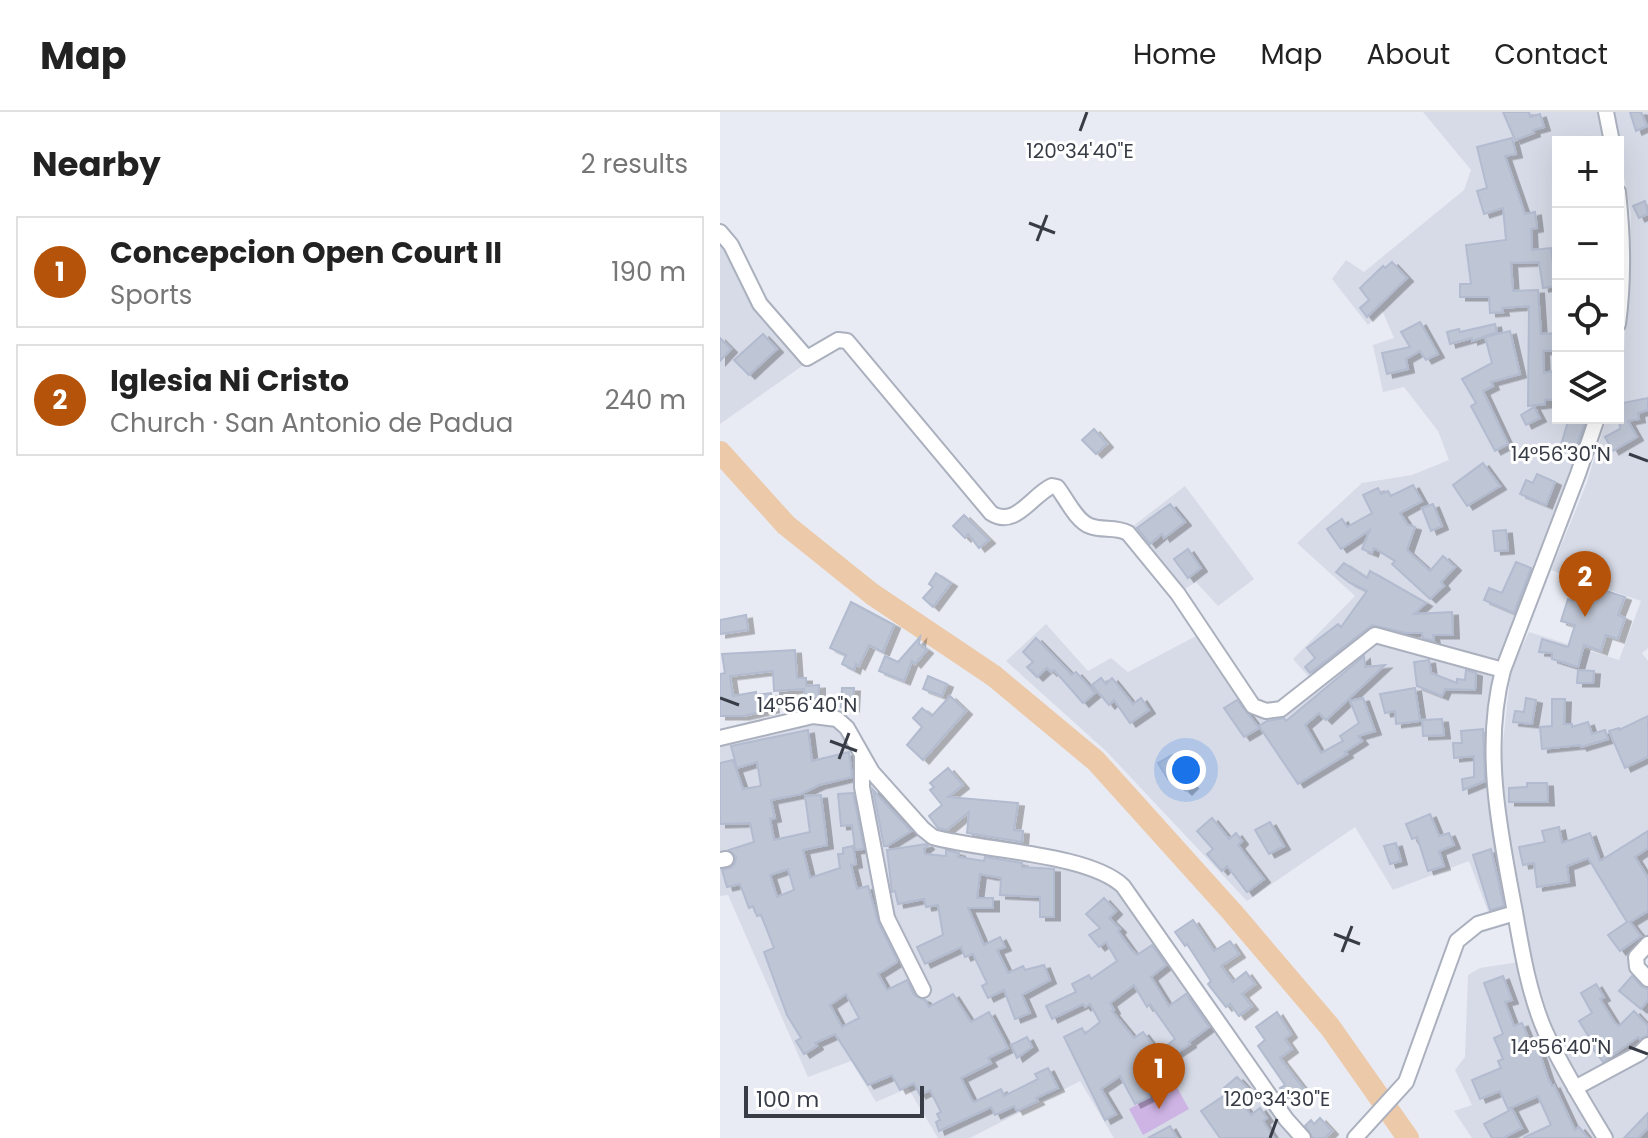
<!DOCTYPE html>
<html lang="en">
<head>
<meta charset="utf-8">
<style>
	:root { --surface:#fff; --page:#f6f6f6; --text:#222; --muted:#767676; --line:#e0e0e0; --accent:#b45309 }
	body { margin:0; font-family:Poppins,sans-serif; background:var(--page); color:var(--text) }
	.controls { position:absolute; right:24px; top:24px; display:grid; overflow:hidden; border-radius:0px; box-shadow:0 8px 32px #0002 }
	.controls button { width:72px; height:72px; display:grid; place-items:center; padding:0; border:0; border-bottom:2px solid var(--line); background:var(--surface); color:var(--text); font:40px sans-serif }
	.scale { position:absolute; left:24px; bottom:20px; width:180px; box-sizing:border-box; padding-left:8px; border:4px solid #373c46; border-top:0; font-size:22px; line-height:28px; white-space:nowrap; color:#373c46; -webkit-text-stroke:6px #fff; paint-order:stroke }
	.you { position:absolute; left:466px; top:658px; width:28px; height:28px; margin:-20px; border:6px solid #fff; border-radius:50%; background:#1a73e8; box-shadow:0 0 0 12px #1a73e833 }
	.badge { display:grid; place-items:center; width:52px; height:52px; border-radius:50%; background:var(--accent); color:#fff; font-size:26px; font-weight:700 }
	.pin { position:absolute; translate:-50% -66px; filter:drop-shadow(0 2px 4px #0008) }
	.pin::after { content:''; position:absolute; top:42px; width:28px; height:24px; background:inherit; clip-path:polygon(0 0,100% 0,50% 100%) }
	.list { margin:0; padding:0; list-style:none }
	h2 { display:flex; justify-content:space-between; align-items:center; height:104px; margin:0; padding:0 32px; font-size:34px }
	h2 small { font-size:26px; font-weight:400; color:var(--muted) }
	.list li { display:grid; grid-template-columns:52px 1fr auto; gap:24px; align-items:center; box-sizing:border-box; height:112px; margin:0 16px 16px; padding:0 16px; border:2px solid var(--line); border-radius:0px }
	.list b { display:block; font-size:30px; white-space:nowrap }
	.list p { margin:0; font-size:26px; white-space:nowrap; color:var(--muted) }
	.list em { font-size:26px; font-style:normal; color:var(--muted) }
	.icon { flex:none; width:44px; height:44px; fill:none; stroke:currentColor; stroke-width:2; stroke-linecap:round; stroke-linejoin:round }
	.map { position:relative; flex:none; width:928px; height:1026px; overflow:hidden }
	header { display:flex; align-items:center; gap:48px; box-sizing:border-box; height:112px; padding:0 40px; background:var(--surface); border-bottom:2px solid var(--line) }
	header strong { font-size:38px }
	nav { display:flex; gap:44px; margin-inline-start:auto; font-size:28px }
	main { display:flex }
	aside { flex:1; background:var(--surface) }
	.map>svg:first-child { display:block }
	.residential { fill:#d7dbe7 }
	.green { fill:#ceb4e5 }
	.lines { fill:none; stroke-linecap:round; stroke-linejoin:round }
	.river { stroke:#ecc9a8; stroke-width:22 }
	.building { fill:#bec5d4; stroke:#b2bbcf; stroke-width:2; fill-rule:evenodd; filter:url(#shadow) }
	.minor-casing { stroke:#abb0be; stroke-width:18 }
	.minor { stroke:#fff; stroke-width:14 }
	.ticks { fill:none; stroke:#373c46; stroke-width:3 }
	.ticks-label { font-size:20px; text-anchor:middle; fill:#373c46; stroke:#fff; stroke-width:6; stroke-linejoin:round; paint-order:stroke }
</style>
</head>
<body>
<header>
<strong>Map</strong>
<nav><a>Home</a><a>Map</a><a>About</a><a>Contact</a></nav>
</header>
<main>
<aside>
<h2>Nearby<small>2 results</small></h2>
<ul class="list">
<li><span class="badge">1</span><div><b>Concepcion Open Court II</b><p>Sports</p></div><em>190 m</em></li>
<li><span class="badge">2</span><div><b>Iglesia Ni Cristo</b><p>Church · San Antonio de Padua</p></div><em>240 m</em></li>
</ul>
</aside>
<div class="map">
<svg width="928" height="1026" viewBox="0 0 928 1026">
	<defs>
		<filter id="shadow"><feDropShadow dx="6" dy="3.5" stdDeviation="0" flood-color="#0004"/></filter>
	</defs>
	<rect width="100%" height="100%" fill="#e8ebf3"/>
	<g class="residential">
		<polygon points="703,0 880,0 886,30 838,30 838,306 876,306 780,552 655,520 593,570 573,547 635,484 577,431 642,371 692,363 729,348 718,319 684,275 663,280 653,233 674,226 662,198 648,213 612,167 626,148 644,160 744,78 751,58"/>
		<polygon points="892,0 928,0 928,536 922,541 928,549 928,828 914,844 928,868 928,930 858,970 829,916 807,849 789,743 781,649 791,557 809,520 899,548 921,489 831,458 866,373 887,306 898,306 898,261 904,239 911,103"/>
		<polygon points="0,130 85,252 0,312"/>
		<polygon points="465,374 534,467 498,494 476,470 460,480 408,418"/>
		<polygon points="326,512 368,559 391,546 408,560 478,523 525,585 568,600 655,527 778,557 769,649 791,798 769,802 749,749 673,778 635,715 527,789 386,639 286,549"/>
		<polygon points="121,610 139,647 170,805 147,671 156,667 207,728 339,752 391,768 578,1026 394,1026 360,969 250,1026 218,1026 188,976 156,990 131,949 88,965 8,783 0,784 0,631 43,618"/>
		<polygon points="799,850 882,1026 752,1026 734,999 752,993 735,958 745,945 748,863 760,856"/>
		<polygon points="928,939 928,1026 893,1026 860,977"/>
	</g>
	<polygon class="green" points="455,972 469,997 423,1023 409,997"/>
	<g class="lines">
		<polyline class="river" points="0,340 66,413 152,482 274,564 376,649 512,800 610,915 688,1026"/>
	</g>
	<g class="building">
		<polygon points="783,0 809,0 810,5 820,2 824,15 813,18 814,21 795,28"/>
		<polygon points="910,0 921,0 927,14 916,19"/>
		<polygon points="792,26 796,42 785,44 805,102 815,100 817,116 811,117 812,138 831,136 836,174 823,176 819,150 791,151 793,179 818,178 821,222 838,221 838,238 823,239 824,261 838,258 838,272 834,273 836,287 825,288 825,292 808,294 809,194 782,196 783,200 770,201 769,185 740,185 740,172 751,172 746,133 786,128 783,96 764,102 757,79 767,76 757,35"/>
		<polygon points="925,89 928,102 919,106 913,94"/>
		<polygon points="672,150 687,166 647,205 640,196 649,188 640,176 663,154 665,156"/>
		<polygon points="700,210 718,242 706,248 700,239 686,247 688,257 667,262 662,241 690,235 681,220"/>
		<polygon points="775,212 777,220 752,229 752,226 730,232 727,220 739,217 740,220"/>
		<polygon points="790,219 800,262 771,270 773,274 763,279 788,332 775,339 751,294 756,291 742,267 772,251 765,225"/>
		<polygon points="43,222 57,237 29,263 14,248"/>
		<polygon points="0,226 11,237 0,249"/>
		<polygon points="928,286 928,298 918,301 919,307 908,309 917,325 893,339 885,325 900,317 898,292"/>
		<polygon points="814,295 820,306 806,313 801,303"/>
		<polygon points="849,306 866,306 855,339 841,333"/>
		<polygon points="374,317 387,332 376,342 362,328"/>
		<polygon points="763,351 780,374 747,394 733,373"/>
		<polygon points="817,362 835,370 826,393 800,382 806,368 813,371"/>
		<polygon points="693,373 702,389 680,401 688,413 695,415 687,438 710,459 723,444 735,455 721,470 724,474 710,487 672,452 675,449 654,436 652,441 642,437 650,418 621,437 607,417 622,407 627,415 652,401 643,383 658,376 661,382 668,379 671,384"/>
		<polygon points="450,392 465,410 444,426 442,422 430,432 417,416"/>
		<polygon points="713,392 722,414 711,419 702,396"/>
		<polygon points="244,403 269,428 259,436 248,422 245,426 233,414"/>
		<polygon points="786,418 788,438 775,439 773,419"/>
		<polygon points="468,437 481,456 468,466 454,447"/>
		<polygon points="851,448 866,453 862,465 847,460"/>
		<polygon points="796,450 811,456 794,501 764,488 769,476 782,481"/>
		<polygon points="624,451 647,466 650,459 706,491 694,502 732,500 733,523 713,523 714,529 703,526 702,521 686,521 652,513 590,561 585,555 595,546 587,536 618,512 621,515 647,479 630,471 616,460"/>
		<polygon points="216,461 231,471 213,495 203,486 213,475 209,472"/>
		<polygon points="859,470 905,485 898,503 905,506 898,527 886,523 881,539 864,533 858,555 832,547 832,541 819,540 822,527 848,535 855,513 841,509 848,487 853,489"/>
		<polygon points="131,490 174,513 163,540 149,533 139,554 136,552 134,558 122,552 126,543 110,536"/>
		<polygon points="26,503 28,518 0,522 0,508"/>
		<polygon points="200,525 199,532 207,538 195,552 192,549 184,569 159,559 165,544 178,550"/>
		<polygon points="316,526 352,563 356,560 375,581 363,591 334,558 331,560 327,556 317,565 307,555 313,550 303,540"/>
		<polygon points="75,538 77,566 86,566 86,574 99,573 99,586 85,586 84,577 54,579 53,559 10,564 13,584 36,580 36,583 51,581 53,597 23,604 0,604 0,562 5,561 2,542"/>
		<polygon points="644,544 645,555 665,553 606,608 599,601 585,613 601,641 623,629 620,624 639,611 630,589 643,586 655,619 638,624 642,629 625,640 627,642 578,672 539,614 547,609 564,606 566,609"/>
		<polygon points="709,548 711,561 737,571 737,567 745,568 746,558 756,561 755,578 725,577 722,584 697,574 694,550"/>
		<polygon points="858,558 874,559 873,571 857,571"/>
		<polygon points="208,564 227,572 222,584 203,577"/>
		<polygon points="381,566 386,572 392,566 413,592 421,586 429,598 410,611 394,588 389,593 372,573"/>
		<polygon points="122,576 134,576 133,596 121,595"/>
		<polygon points="695,576 700,609 676,612 675,599 665,601 660,582"/>
		<polygon points="230,584 246,599 203,648 187,633 202,615 193,606 202,596 212,604"/>
		<polygon points="806,586 816,588 812,612 793,610 795,599 804,600"/>
		<polygon points="832,587 845,587 844,612 852,612 852,615 868,610 872,622 885,618 888,627 861,635 860,633 822,637 820,615 832,614"/>
		<polygon points="517,588 539,616 524,625 504,596"/>
		<polygon points="928,604 928,645 905,656 889,619 899,616 899,618"/>
		<polygon points="722,607 724,623 703,624 702,608"/>
		<polygon points="763,617 765,669 743,678 742,667 754,665 754,644 734,646 733,631 742,631 741,619"/>
		<path d="M88 618 92 649 129 640 132 665 99 673 81 682 51 688 55 706 50 707 54 728 90 720 85 684 101 683 107 733 83 738 90 766 120 756 118 742H123V736L133 734 136 752 131 753 137 777 148 774 158 810 177 848V850L158 862 167 878 187 868 194 883 205 888 209 895 233 882 251 910 269 900 288 936 268 946 271 951 241 966 252 988 254 990 281 977 284 984 318 967 315 962 328 956 338 976 316 986 318 989 297 999 294 994 275 1003 271 995 219 1019 216 1010 220 1008 217 1002 221 1000 210 978 200 983 194 971 180 978 172 963 148 973 115 922 95 931 97 934 84 942 76 929 81 926 67 903 44 840 54 836 41 803 37 804 33 794 29 796 20 772 7 775 2 758 12 755 15 751 16 745 9 738 34 730 30 711 0 712V651L13 648 23 677 41 674 37 650 17 656 11 634ZM68 757 74 778 57 785 50 763ZM126 882 139 906 122 915 110 893Z"/>
		<polygon points="452,643 462,658 459,660 472,673 466,679 451,665 448,667 438,651"/>
		<polygon points="228,656 243,673 228,685 298,691 294,718 303,719 302,730 247,721 249,700 227,718 218,716 209,704 222,693 210,678 214,675 210,671"/>
		<polygon points="807,671 827,671 828,690 789,690 789,676 807,675"/>
		<polygon points="153,678 191,719 167,734 164,734"/>
		<polygon points="133,681 144,737 135,738 132,713 121,714 118,682"/>
		<polygon points="710,702 719,724 729,721 734,733 719,739 724,754 708,759 697,725 692,727 686,712"/>
		<polygon points="492,706 509,727 516,721 522,729 518,733 544,767 527,780 507,754 502,759 487,742 493,737 477,719"/>
		<polygon points="550,710 564,734 549,742 535,718"/>
		<polygon points="839,715 842,731 870,721 880,749 928,719 928,736 915,745 928,766 928,799 910,810 921,824 900,839 888,823 907,810 868,746 847,754 849,770 817,775 814,751 803,753 799,735 825,730 822,719"/>
		<polygon points="676,731 681,749 670,752 664,734"/>
		<polygon points="206,732 208,734 204,737 205,742 226,744 226,738 239,741 238,745 264,749 265,745 302,751 302,755 334,757 334,805 320,805 320,785 280,783 281,766 260,762 257,786 273,786 273,796 248,796 264,833 280,825 285,835 277,838 288,861 303,854 305,858 324,853 330,868 302,883 310,901 295,907 284,878 268,886 262,874 267,871 253,842 245,845 241,835 205,852 197,835 223,823 218,793 206,795 204,787 178,792 175,779 172,780 167,738"/>
		<polygon points="771,737 784,794 770,798 753,743"/>
		<path d="M384 786 396 799 389 806 400 817 398 819 411 837 417 843 432 833 446 853 431 865 449 894 466 882 489 915 469 930 470 932 419 966 429 985 415 992 400 964 381 977 396 1002 385 1008 344 925 362 916 365 922 380 910 370 892 365 895 363 892 332 907 326 894 356 880 352 872 369 863 371 867 397 849 386 830 379 835 369 823 380 816 366 802ZM414 873 427 895 430 892 455 927 438 940 423 920 414 926 392 899 394 898 390 891Z"/>
		<polygon points="473,808 494,839 510,829 519,842 501,854 513,870 526,860 535,872 522,882 532,894 519,904 510,892 506,895 488,872 491,869 467,832 465,834 455,820"/>
		<polygon points="783,864 792,888 785,890 794,914 802,911 812,935 817,933 828,966 832,974 834,973 855,1018 859,1015 868,1026 803,1026 831,1013 818,984 788,997 780,979 760,987 752,968 781,956 778,949 783,947 774,926 783,922 764,871"/>
		<polygon points="912,864 921,874 928,877 928,888 921,897 899,879"/>
		<polygon points="876,872 884,885 880,887 895,911 899,914 914,899 928,914 928,923 920,927 918,925 883,950 869,932 872,930 859,909 872,901 861,881"/>
		<polygon points="557,900 571,922 565,927 572,937 560,946 587,981 571,992 560,976 565,973 538,934 545,928 536,915"/>
		<polygon points="307,925 312,935 297,946 291,933"/>
		<polygon points="517,965 530,979 520,988 531,1003 540,996 547,1006 543,1009 554,1026 500,1026 481,999 508,981 504,976"/>
		<polygon points="792,997 802,1016 783,1026 772,1026 764,1012"/>
		<polygon points="928,1001 928,1016 918,1026 904,1026"/>
		<polygon points="600,1006 612,1019 605,1026 593,1026 585,1014 591,1008 594,1012"/>
		<polygon points="450,1014 457,1026 428,1026"/>
	</g>
	<g class="lines">
		<g class="minor-casing">
			<g id="minor">
				<polyline points="886,0 892,30"/>
				<path d="M898 80C903 124 904 168 898 212"/>
				<path d="M0 120 11 133 40 192 87 246 118 228 127 229 271 401C295 417 312 383 332 374L337 375C346 386 356 409 370 414 383 419 395 414 408 421L458 482 533 594 546 599 561 597 655 523 783 558"/>
				<path d="M877 306 858 362 783 558C762 637 780 721 795 800 802 840 809 882 825 919 842 956 864 991 885 1026"/>
				<path d="M0 626 93 604 117 607 127 616 152 660 203 717 213 725C262 739 368 741 403 774L566 1007 583 1026"/>
				<polyline points="142,645 142,675 167,806 203,878"/>
				<polyline points="0,748 6,747"/>
				<polyline points="928,832 916,845 917,855 928,867"/>
				<polyline points="855,976 920,941 928,933"/>
				<polyline points="635,1026 686,970 737,829 758,812 795,801"/>
			</g>
		</g>
		<use href="#minor" class="minor"/>
	</g>
	<path class="ticks" d="M360 19 367 0M309 111 335 121M317 129 327 103M909 342 928 349M0 586 19 593M110 629 137 639M119 647 129 621M614 822 640 832M622 840 632 814M909 935 928 942M550 1026 557 1007"/>
	<g class="ticks-label">
		<text x="360" y="46">120°34'40"E</text>
		<text x="841" y="349">14°56'30"N</text>
		<text x="87" y="600">14°56'40"N</text>
		<text x="841" y="942">14°56'40"N</text>
		<text x="557" y="994">120°34'30"E</text>
	</g>
</svg>
<div class="controls">
<button>+</button>
<button>−</button>
<button><svg class="icon" aria-label="locate" viewBox="0 0 24 24"><circle cx="12" cy="12" r="6"/><path d="M12 2v4M12 18v4M2 12h4M18 12h4"/></svg></button>
<button><svg class="icon" aria-label="layers" viewBox="0 0 24 24"><path d="M12 4l9 5-9 5-9-5zM3 14l9 5 9-5"/></svg></button>
</div>
<div class="scale">100 m</div>
<div class="you"></div>
<div class="pin badge" style="left:439px;top:997px">1</div>
<div class="pin badge" style="left:865px;top:505px">2</div>
</div>
</main>
</body>
</html>
